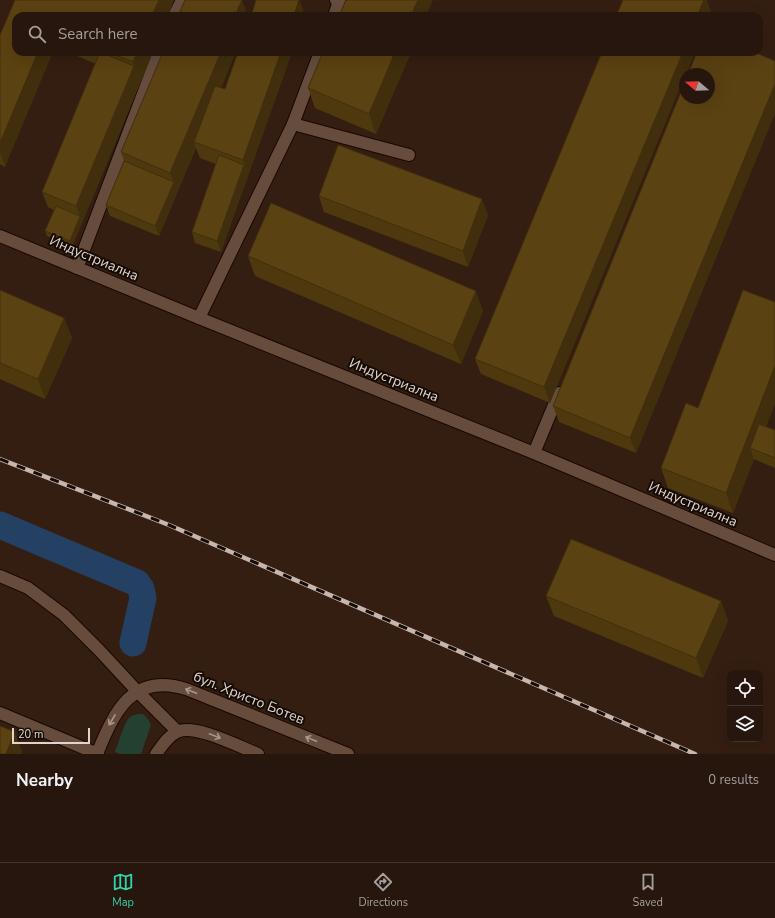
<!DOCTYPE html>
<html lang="en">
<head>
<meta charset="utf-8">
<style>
	:root { --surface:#27160d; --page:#33231b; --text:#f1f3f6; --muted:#a49f9d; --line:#43352e; --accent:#32d4a9 }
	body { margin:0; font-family:"Nunito Sans",sans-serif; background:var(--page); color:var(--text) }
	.controls { position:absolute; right:12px; bottom:12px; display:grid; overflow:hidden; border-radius:8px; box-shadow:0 4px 16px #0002 }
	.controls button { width:36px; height:36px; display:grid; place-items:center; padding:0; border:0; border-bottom:1px solid var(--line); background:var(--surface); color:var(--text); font:20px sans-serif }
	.compass { position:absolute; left:679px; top:68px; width:36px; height:36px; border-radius:50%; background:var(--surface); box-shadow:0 4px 16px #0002; rotate:289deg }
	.scale { position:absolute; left:12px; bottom:10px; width:78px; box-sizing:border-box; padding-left:4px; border:2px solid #e3d4cb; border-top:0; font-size:11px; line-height:14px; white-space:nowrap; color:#e3d4cb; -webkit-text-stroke:3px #150b06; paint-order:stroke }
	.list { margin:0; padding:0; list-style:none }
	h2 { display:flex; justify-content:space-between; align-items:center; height:52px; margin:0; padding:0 16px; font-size:17px }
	h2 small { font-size:13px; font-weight:400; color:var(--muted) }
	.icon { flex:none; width:22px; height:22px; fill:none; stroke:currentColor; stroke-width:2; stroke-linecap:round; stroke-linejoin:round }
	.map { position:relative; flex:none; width:775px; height:754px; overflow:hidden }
	.search { position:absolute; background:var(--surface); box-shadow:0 4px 16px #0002; left:12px; right:12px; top:12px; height:44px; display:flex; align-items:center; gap:10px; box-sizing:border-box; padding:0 14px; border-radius:12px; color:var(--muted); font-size:15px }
	.sheet { height:108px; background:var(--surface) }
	nav { display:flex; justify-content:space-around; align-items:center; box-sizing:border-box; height:56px; border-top:1px solid var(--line); background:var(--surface); font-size:11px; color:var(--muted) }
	nav a { display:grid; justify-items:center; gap:2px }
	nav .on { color:var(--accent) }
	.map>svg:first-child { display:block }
	.green { fill:#234030 }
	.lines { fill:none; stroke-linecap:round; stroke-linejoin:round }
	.canal { stroke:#244164; stroke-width:27 }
	.service-casing { stroke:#1b0700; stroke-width:14 }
	.minor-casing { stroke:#1b0700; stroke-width:14 }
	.secondary-casing { stroke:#1b0700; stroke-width:14 }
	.service { stroke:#654c3d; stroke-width:12 }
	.minor { stroke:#654c3d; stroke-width:12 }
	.secondary { stroke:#654c3d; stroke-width:12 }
	.rail-casing { stroke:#c7b6ad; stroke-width:4.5 }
	.rail { stroke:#150b06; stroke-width:3; stroke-dasharray:9; stroke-linecap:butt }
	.wall { fill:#4e390f }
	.shaded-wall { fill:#402e0d }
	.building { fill:#5b4212; stroke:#402e0d }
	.oneway { stroke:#aa978b }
	.labels { text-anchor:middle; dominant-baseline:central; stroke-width:4; stroke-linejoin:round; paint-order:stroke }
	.street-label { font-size:14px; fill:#e3d4cb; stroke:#150b06 }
</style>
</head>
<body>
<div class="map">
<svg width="775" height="754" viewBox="0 0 775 754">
	<rect width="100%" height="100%" fill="#341e11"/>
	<path class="green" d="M143 714 148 719 151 725 141 754H120L115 752C118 744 125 721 130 717 134 714 139 714 143 714Z"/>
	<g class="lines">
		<polyline class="canal" points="0,525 137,583 141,589 143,598 133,643"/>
		<g class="service-casing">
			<g id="service">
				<polyline points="174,16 182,0"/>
				<polyline points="334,16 339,1 336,0"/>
				<polyline points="293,124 409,155"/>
				<polyline points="77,268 159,52"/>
				<polyline points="199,318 293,124 320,52"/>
				<polyline points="534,453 559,393"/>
			</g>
		</g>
		<g class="minor-casing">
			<g id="minor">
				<polyline points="0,236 199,318 534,453 775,555"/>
				<polyline points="0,576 28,588 64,615 99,650 137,691 177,731"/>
				<polyline points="0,713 98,754"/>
			</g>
		</g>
		<g class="secondary-casing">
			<g id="secondary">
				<path d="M97 754C114 712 132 672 186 689L348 754"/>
				<path d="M156 754C162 746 167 737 177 732 194 723 240 747 258 754"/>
			</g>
		</g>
		<use href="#service" class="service"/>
		<use href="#minor" class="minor"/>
		<use href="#secondary" class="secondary"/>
		<g class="rail-casing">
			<polyline id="rail" points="0,459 169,525 695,754"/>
		</g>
		<use href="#rail" class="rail"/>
	</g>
	<g class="wall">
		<polygon points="16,16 5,167 0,164 0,35"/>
		<polygon points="68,52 153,52 72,247 47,236 45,231 54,210 48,207 42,192 96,64"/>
		<polygon points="238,52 292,52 221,252 195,243 192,232 216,164 200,158 196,148 159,236 110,216 106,205 124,161 121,152 221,88 225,89"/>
		<polygon points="411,52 376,134 315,108 308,88"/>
		<polygon points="602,52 695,52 686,74 685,74 685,75 550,403 481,374 475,359"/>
		<polygon points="775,61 775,113 636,453 559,422 553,406"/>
		<polygon points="319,196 488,215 468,267 324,212"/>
		<polygon points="248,256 483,311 461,364 255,276"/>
		<polygon points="0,290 64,318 72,338 45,399 0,379"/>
		<polygon points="698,408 766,427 775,430 775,468 754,459 733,513 668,488 661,468"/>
		<polygon points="546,596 721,601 728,621 703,678 554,616"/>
	</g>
	<g class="shaded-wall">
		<polygon points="159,0 174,0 168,16 152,16"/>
		<polygon points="242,0 248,16 235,16"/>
		<polygon points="300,0 305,16 294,16"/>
		<polygon points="418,0 433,0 426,16 411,16"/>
		<polygon points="704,0 707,0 711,12 710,16 697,16"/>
		<polygon points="38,52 53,52 5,167 0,152 0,143"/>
		<polygon points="137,52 153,52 72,247 70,241 80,216 76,206 134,66 133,62"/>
		<polygon points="221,52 236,52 198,144 194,142 196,148 159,236 155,226 174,182 170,173"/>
		<polygon points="281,52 292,52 248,175 243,160"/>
		<polygon points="395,52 411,52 376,134 369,114"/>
		<polygon points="683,52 695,52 686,74 685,74 685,75 550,403 544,387"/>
		<polygon points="775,84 775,113 636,453 630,438"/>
		<polygon points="244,165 248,175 221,252 217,241"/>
		<polygon points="482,199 488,215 468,267 463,251"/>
		<polygon points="476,291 483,311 461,364 453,345"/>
		<polygon points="64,318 72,338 45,399 38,379"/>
		<polygon points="775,366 775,404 757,451 750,448 754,459 733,513 726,493"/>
		<polygon points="721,601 728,621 703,678 696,658"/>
		<polygon points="15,732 22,751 21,754 6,754"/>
	</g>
	<g class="building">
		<polygon points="15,0 159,0 152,16 16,16 16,52 38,52 0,143 0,35"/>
		<polygon points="185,0 242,0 235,16 178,16"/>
		<polygon points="256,0 299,0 294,16 251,16"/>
		<polygon points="346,0 418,0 411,16 339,16"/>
		<polygon points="623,0 704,0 697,16 616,16"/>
		<polygon points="100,52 134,66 76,206 42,192"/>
		<polygon points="108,52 137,52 133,62"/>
		<polygon points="163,52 221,52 170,173 121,152"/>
		<polygon points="238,52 281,52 243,160 194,142 215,86 225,89"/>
		<polygon points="323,52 395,52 369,114 308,88"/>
		<polygon points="602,52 683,52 544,387 475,359"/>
		<polygon points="697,52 754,52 775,61 775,84 630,438 553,406 685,82 685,98 709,98 709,74 688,74"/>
		<polygon points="338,145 482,199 463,251 319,196"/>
		<polygon points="219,155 244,165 217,241 192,232"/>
		<polygon points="124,161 174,182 155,226 106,205"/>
		<polygon points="271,203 476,291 453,345 248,256"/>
		<polygon points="56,206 80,216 70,241 45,231"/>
		<polygon points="0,290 64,318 38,379 0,363"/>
		<polygon points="743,290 775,302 775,366 726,493 661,468 686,403 698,408"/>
		<polygon points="759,424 775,430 775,458 750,448"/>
		<polygon points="571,539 721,601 696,658 546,596"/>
		<polygon points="0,726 15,732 6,754 0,754"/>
	</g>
	<defs><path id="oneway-shaft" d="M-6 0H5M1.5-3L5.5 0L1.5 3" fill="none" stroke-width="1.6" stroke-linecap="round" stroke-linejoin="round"/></defs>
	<g class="oneway">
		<use href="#oneway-shaft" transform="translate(191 691) rotate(-159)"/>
		<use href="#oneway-shaft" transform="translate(112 720) rotate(120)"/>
		<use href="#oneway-shaft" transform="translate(215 736) rotate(22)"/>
		<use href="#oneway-shaft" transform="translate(311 739) rotate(-158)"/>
	</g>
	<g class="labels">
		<g class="street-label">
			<text transform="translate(94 258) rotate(23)">Индустриална</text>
			<text transform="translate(394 380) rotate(22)">Индустриална</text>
			<text transform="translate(693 504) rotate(23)">Индустриална</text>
			<text transform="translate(249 698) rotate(22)">бул. Христо Ботев</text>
		</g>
	</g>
</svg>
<div class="controls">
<button><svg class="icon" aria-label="locate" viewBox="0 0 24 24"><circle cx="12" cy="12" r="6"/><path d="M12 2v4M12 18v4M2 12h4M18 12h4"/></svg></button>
<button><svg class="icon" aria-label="layers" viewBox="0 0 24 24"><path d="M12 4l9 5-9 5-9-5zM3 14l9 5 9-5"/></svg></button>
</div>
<svg class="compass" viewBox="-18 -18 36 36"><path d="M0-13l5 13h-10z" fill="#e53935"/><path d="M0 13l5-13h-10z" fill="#a49f9d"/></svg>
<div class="scale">20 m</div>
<div class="search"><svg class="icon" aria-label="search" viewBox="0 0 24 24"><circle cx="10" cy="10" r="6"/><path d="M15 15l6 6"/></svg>Search here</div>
</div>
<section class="sheet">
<h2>Nearby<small>0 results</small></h2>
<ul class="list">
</ul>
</section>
<nav>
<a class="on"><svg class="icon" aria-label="map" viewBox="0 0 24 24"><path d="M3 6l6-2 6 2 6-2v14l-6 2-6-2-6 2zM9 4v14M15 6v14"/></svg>Map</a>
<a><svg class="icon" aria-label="directions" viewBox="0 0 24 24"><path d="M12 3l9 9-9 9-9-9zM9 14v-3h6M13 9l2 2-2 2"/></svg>Directions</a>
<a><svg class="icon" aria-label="saved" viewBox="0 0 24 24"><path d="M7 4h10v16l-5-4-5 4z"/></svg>Saved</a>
</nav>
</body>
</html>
